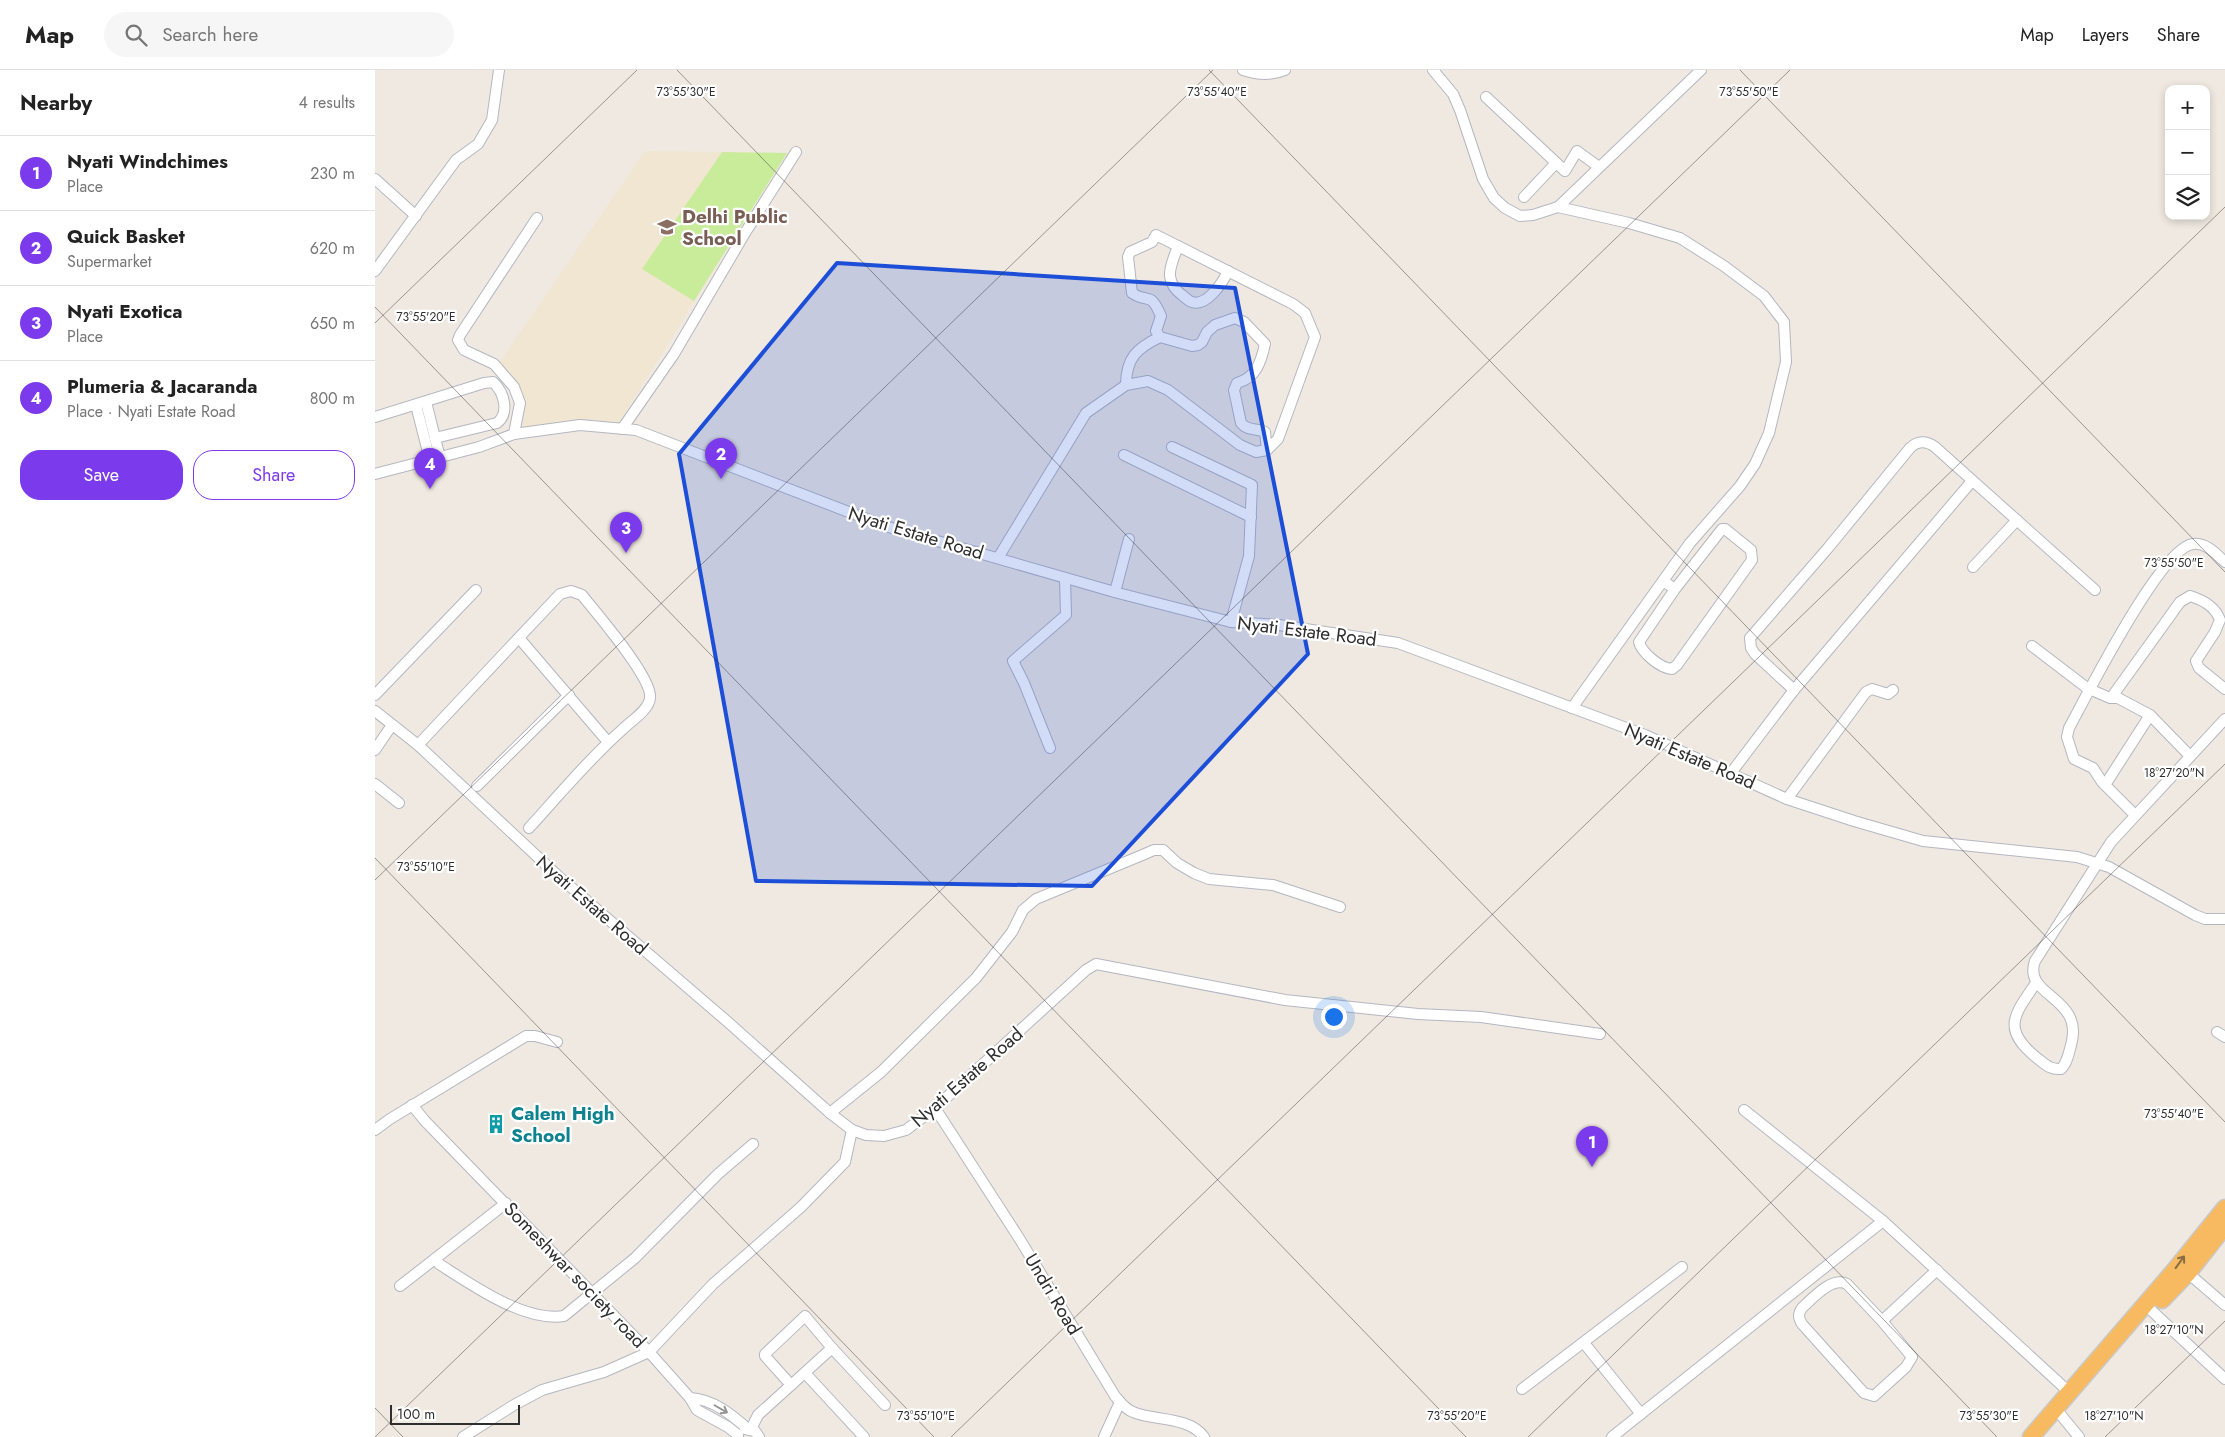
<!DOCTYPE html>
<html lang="en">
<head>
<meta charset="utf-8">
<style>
	:root { --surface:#fff; --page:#f6f6f6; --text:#222; --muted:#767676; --line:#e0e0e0; --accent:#7c3aed }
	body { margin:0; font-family:Jost,sans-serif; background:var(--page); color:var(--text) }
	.controls { position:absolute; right:15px; top:15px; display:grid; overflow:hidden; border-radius:10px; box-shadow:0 2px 8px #0003 }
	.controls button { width:45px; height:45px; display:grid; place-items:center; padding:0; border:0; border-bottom:1px solid var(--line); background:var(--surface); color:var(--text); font:25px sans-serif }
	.scale { position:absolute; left:15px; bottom:12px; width:130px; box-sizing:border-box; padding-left:5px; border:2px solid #2e2e2e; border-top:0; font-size:14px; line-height:18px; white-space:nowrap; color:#2e2e2e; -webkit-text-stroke:4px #fff; paint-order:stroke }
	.you { position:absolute; left:958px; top:946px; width:18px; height:18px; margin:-12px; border:4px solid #fff; border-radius:50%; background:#1a73e8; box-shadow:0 0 0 8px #1a73e833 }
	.badge { display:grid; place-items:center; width:32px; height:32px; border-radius:50%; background:var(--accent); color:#fff; font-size:16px; font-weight:700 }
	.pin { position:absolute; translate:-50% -41px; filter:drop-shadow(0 1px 2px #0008) }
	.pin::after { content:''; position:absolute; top:26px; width:18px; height:15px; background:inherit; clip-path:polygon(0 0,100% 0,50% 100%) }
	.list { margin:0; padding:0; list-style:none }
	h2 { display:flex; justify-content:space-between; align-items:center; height:65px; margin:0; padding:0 20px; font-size:21px }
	h2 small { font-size:16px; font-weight:400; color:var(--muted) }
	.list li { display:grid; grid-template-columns:32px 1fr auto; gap:15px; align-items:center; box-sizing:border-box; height:75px; padding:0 20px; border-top:1px solid var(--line) }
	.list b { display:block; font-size:19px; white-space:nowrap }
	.list p { margin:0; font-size:16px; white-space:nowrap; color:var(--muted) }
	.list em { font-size:16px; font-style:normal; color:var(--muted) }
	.actions { display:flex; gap:10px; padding:15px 20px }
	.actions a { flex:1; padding:11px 0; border:1px solid var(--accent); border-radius:20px; text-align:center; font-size:18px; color:var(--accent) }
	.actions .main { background:var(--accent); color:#fff }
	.icon { flex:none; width:28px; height:28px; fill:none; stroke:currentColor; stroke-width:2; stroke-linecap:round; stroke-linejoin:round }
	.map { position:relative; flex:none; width:1850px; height:1367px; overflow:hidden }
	header { display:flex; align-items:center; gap:30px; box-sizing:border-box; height:70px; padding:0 25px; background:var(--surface); border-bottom:1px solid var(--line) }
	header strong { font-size:24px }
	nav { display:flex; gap:28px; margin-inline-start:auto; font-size:18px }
	.search { width:350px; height:45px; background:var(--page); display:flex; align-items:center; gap:12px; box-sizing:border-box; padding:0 18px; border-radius:28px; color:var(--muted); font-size:19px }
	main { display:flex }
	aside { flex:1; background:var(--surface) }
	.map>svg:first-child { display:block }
	.education { fill:#f0e6d1 }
	.pitch { fill:#c9ec9a }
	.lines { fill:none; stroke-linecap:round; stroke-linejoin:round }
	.minor-casing { stroke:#b4b7c1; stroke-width:12 }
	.trunk-casing { stroke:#c9c9c9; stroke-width:19 }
	.minor { stroke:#fff; stroke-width:10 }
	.trunk { stroke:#f8ba60; stroke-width:16 }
	.oneway { stroke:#896d44 }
	.oneway2 { stroke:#969696 }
	.marked { fill:#1d4ed8; fill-opacity:0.2; stroke:#1d4ed8; stroke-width:4; stroke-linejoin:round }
	.ticks { fill:none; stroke:#2e2e2e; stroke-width:1; stroke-opacity:0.45 }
	.labels { text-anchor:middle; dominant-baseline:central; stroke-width:4.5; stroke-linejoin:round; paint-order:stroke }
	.education-label { font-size:19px; font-weight:bold; fill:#785e54; stroke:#fff; text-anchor:start }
	.street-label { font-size:19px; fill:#2e2e2e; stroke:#fff }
	.culture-label { font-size:19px; font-weight:bold; fill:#0d838f; stroke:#fff; text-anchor:start }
	.ticks-label { font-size:12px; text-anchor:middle; fill:#2e2e2e; stroke:#fff; stroke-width:4.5; stroke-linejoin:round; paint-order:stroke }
</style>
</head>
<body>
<header>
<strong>Map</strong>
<div class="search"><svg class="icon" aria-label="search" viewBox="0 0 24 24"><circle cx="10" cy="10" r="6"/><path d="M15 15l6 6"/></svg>Search here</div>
<nav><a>Map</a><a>Layers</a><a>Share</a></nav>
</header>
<main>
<aside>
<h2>Nearby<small>4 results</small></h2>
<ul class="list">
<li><span class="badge">1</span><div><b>Nyati Windchimes</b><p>Place</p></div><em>230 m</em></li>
<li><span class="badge">2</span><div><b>Quick Basket</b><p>Supermarket</p></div><em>620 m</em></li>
<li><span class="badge">3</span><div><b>Nyati Exotica</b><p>Place</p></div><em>650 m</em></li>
<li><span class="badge">4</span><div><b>Plumeria &amp; Jacaranda</b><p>Place · Nyati Estate Road</p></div><em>800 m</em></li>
</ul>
<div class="actions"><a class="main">Save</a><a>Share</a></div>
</aside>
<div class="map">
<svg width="1850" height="1367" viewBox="0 0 1850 1367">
	<rect width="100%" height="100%" fill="#efe9e1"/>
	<polygon class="education" points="270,81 412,83 243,354 147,358 151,335 148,323 139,308 124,293"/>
	<polygon class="pitch" points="347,82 412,83 319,231 267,199"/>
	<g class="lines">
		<g class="minor-casing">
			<g id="minor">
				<path d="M868 0C883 5 896 6 910 0"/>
				<polyline points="1058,0 1078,24 1085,40 1108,109 1119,128 1130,138 1145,146 1158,145 1183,137 1254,153 1305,168 1349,196 1389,226 1409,252 1411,292 1394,363 1380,394 1365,416 1315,473 1197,638"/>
				<polyline points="1111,27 1190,101 1202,81 1224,97"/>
				<polyline points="0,109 41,146"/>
				<polyline points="1149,127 1181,93"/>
				<polyline points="1183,137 1326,0"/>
				<path d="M803 176C800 185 794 197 795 206 796 214 800 220 807 225 810 227 813 231 817 232 832 237 848 212 853 201"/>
				<polyline points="0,201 81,90 103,74 117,50 124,0"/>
				<path d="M751 315C751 288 762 278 785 267"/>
				<polyline points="51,332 60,368"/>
				<polyline points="41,335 55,390"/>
				<path d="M0 347 109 313 118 312C129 322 135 343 122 353L60 368 65 388"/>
				<polyline points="247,359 299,284 370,163 421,82"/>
				<polyline points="139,364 145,333 139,317 119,294 89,280 83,270 85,265 162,148"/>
				<polyline points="797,377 877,415 874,486 856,552"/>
				<polyline points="749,385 876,447"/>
				<polyline points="0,404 104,377 139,364 205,355 261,360 510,456 743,523 856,552 904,555 1023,573 1270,665 1412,729 1479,751 1548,771 1702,787 1734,797 1820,845 1830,849 1850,849"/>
				<path d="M623 488 711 343 751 315 773 311 793 320 865 375 881 382 892 380 903 369 940 267 930 243 918 234 781 165 777 172 755 182 753 187 757 223C773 234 775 220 786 246L781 261 785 267 817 276 823 275 827 272 832 262 840 255 860 248 869 252 890 274C886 292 881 308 862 313L859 320 866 353C872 361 882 358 890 362L892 380"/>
				<polyline points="1598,497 1642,450"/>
				<path d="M1288 511 1300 519 1347 459H1350L1376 480 1377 490 1302 595 1297 599C1285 598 1267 583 1264 572L1300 519"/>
				<polyline points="740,522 754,469"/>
				<polyline points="144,568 233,672"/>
				<polyline points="1657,576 1712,618 1735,628 1743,628 1775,645 1815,686"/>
				<path d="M1419 620 1380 584 1376 578 1375 568 1453 478 1535 378C1543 370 1552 371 1560 377L1720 520"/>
				<polyline points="0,625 101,520"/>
				<path d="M1736 628 1805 532 1815 526C1828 530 1840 536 1845 550L1840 562 1821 591 1824 598 1850 619"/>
				<polyline points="0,641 43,675 183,806 354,953 455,1043 477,1060 491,1065 509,1066 531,1060 560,1038 711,900 721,894 910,930 1043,944 1106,947 1225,964"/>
				<path d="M43 675 185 524 196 521 207 525C221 543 278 608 275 628 274 640 256 651 248 659 214 689 184 725 154 758"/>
				<polyline points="675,678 649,613 638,591 691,545 690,508"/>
				<polyline points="0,680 17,655"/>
				<polyline points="1356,703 1419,620 1597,411"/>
				<polyline points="0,714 24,733"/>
				<polyline points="1730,715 1775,645"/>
				<polyline points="102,716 194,625"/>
				<polyline points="1412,729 1491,622 1497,619 1513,624 1518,620"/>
				<path d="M1760 745 1727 712 1718 698 1699 689 1692 667 1694 658C1711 627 1786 477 1818 474 1831 472 1841 484 1850 492"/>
				<path d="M1661 913C1639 945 1626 959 1662 988 1670 994 1675 1000 1686 999 1692 993 1694 983 1696 975 1710 926 1647 927 1660 891L1736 772 1850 649"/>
				<polyline points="1842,962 1850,967"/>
				<polyline points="37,1035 50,1051 274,1282 315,1328 322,1340 353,1357 363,1365"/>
				<path d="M560 1038 644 1168 740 1326C745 1332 750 1339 758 1342 778 1351 814 1346 829 1367"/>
				<polyline points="1369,1040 1508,1151"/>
				<polyline points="455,1043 506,1002 601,908 637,862 648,840 661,829 765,786 779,780 788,780 802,793 819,803 834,809 898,815 965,837"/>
				<polyline points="0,1060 15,1049 151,966 160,966 182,972"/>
				<path d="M131 1133 61 1188 64 1194C97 1215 149 1252 189 1246L260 1188 343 1104 378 1074"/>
				<polyline points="1813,1203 1850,1235"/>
				<polyline points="25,1216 61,1188"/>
				<polyline points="1777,1241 1850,1309"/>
				<path d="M1507 1251 1472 1214C1457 1206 1438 1228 1427 1238 1423 1244 1423 1247 1427 1254L1489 1323 1499 1326 1531 1297 1537 1287 1507 1251 1562 1200"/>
				<polyline points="1209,1273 1266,1344"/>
				<polyline points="430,1303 489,1367"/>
				<polyline points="416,1315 390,1286 390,1284 430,1246 457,1278"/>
				<polyline points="1147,1319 1307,1197"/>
				<path d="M315 1328C338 1329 357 1345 373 1359"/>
				<polyline points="1685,1344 1704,1367"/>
				<polyline points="370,1359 380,1361 384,1367"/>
				<polyline points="376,1359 383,1345 457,1278 510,1335"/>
				<polyline points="88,1367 139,1335 167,1320 229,1302 274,1282 338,1214 426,1137 470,1092 477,1060"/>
				<polyline points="729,1367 745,1332"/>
				<polyline points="1237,1367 1508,1151 1694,1322"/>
			</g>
		</g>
		<g class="trunk-casing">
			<g id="trunk">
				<polyline points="1787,1230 1813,1203 1850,1156"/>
				<polyline points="1656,1367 1799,1201 1850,1138"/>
			</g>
		</g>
		<use href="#minor" class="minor"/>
		<use href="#trunk" class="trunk"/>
	</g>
	<defs><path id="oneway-shaft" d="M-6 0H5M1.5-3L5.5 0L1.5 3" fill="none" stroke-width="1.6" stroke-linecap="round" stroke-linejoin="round" transform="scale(1.25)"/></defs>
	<use class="oneway" href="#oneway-shaft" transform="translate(1805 1192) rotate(-54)"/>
	<use class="oneway2" href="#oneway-shaft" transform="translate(346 1339) rotate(30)"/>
	<path class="marked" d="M462 193 860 218 933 584 717 816 381 811 304 384Z"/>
	<path class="ticks" d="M302 0 1622 1367M834 0 1850 1052M1365 0 1850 502M0 237 1091 1367M0 253 262 0M0 788 559 1367M0 810 838 0M0 1338 28 1367M0 1367 1415 0M576 1367 1850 137M1153 1367 1850 694M1730 1367 1850 1251"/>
	<defs>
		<g id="school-bare" transform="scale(1.5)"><path d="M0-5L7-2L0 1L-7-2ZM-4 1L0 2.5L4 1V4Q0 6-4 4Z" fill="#8d6e63" stroke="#fff" stroke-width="2.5" paint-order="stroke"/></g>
		<g id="building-bare" transform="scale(1.5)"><path d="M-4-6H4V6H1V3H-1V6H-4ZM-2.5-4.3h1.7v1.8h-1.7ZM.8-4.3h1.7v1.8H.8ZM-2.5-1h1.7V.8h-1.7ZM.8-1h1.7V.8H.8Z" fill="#0f9aa8" stroke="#fff" stroke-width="2.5" paint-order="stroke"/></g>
	</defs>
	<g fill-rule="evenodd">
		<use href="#school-bare" x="292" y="157"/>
		<use href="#building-bare" x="121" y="1054"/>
	</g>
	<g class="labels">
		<g class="education-label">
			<text x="307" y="146">Delhi Public<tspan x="307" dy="22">School</tspan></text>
		</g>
		<g class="street-label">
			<text transform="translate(541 463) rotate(17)">Nyati Estate Road</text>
			<text transform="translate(932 561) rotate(7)">Nyati Estate Road</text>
			<text transform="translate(1315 686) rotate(23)">Nyati Estate Road</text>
			<text transform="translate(217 835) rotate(41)">Nyati Estate Road</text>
			<text transform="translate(592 1007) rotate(-41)">Nyati Estate Road</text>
			<text transform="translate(200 1205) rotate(46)">Someshwar society road</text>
			<text transform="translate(678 1224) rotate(59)">Undri Road</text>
		</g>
		<g class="culture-label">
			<text x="136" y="1043">Calem High<tspan x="136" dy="22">School</tspan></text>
		</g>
	</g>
	<g class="ticks-label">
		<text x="842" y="26">73°55'40"E</text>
		<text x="311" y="26">73°55'30"E</text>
		<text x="1374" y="26">73°55'50"E</text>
		<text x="51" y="251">73°55'20"E</text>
		<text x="1799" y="497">73°55'50"E</text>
		<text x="1799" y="707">18°27'20"N</text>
		<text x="51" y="801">73°55'10"E</text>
		<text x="1799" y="1048">73°55'40"E</text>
		<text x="1799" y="1264">18°27'10"N</text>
		<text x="551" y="1350">73°55'10"E</text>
		<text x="1082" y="1350">73°55'20"E</text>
		<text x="1614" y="1350">73°55'30"E</text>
		<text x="1739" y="1350">18°27'10"N</text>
	</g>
</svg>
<div class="controls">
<button>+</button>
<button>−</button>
<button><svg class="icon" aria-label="layers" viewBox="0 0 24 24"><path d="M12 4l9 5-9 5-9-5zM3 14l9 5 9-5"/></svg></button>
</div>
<div class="scale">100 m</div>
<div class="you"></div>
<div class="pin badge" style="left:1217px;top:1097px">1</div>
<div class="pin badge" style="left:346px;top:409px">2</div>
<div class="pin badge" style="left:251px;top:483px">3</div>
<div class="pin badge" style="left:55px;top:419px">4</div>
</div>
</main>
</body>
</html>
